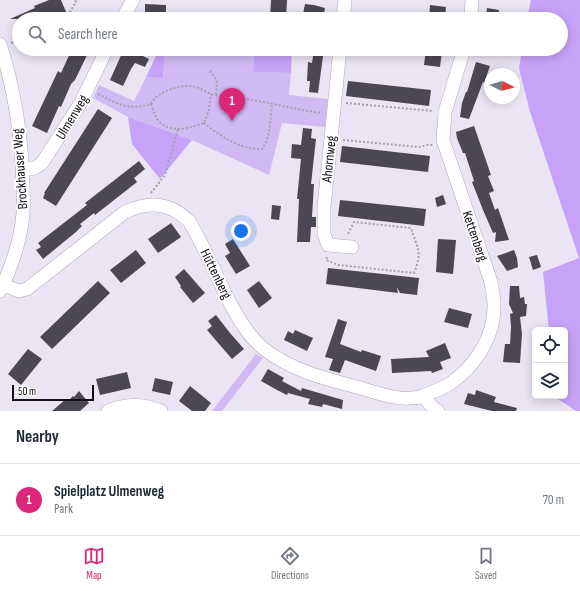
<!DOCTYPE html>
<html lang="en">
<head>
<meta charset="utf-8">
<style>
	:root { --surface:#fff; --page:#f6f6f7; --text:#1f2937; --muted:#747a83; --line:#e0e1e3; --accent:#db2777 }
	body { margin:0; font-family:"Sofia Sans Condensed",sans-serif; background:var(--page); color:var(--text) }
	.controls { position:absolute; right:12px; bottom:12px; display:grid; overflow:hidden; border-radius:6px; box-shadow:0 2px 10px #0003 }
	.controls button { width:36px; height:36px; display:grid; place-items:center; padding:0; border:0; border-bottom:1px solid var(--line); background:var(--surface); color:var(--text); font:20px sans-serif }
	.compass { position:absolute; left:484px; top:68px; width:36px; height:36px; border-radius:50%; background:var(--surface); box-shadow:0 2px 10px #0003; rotate:95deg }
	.scale { position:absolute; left:12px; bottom:10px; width:82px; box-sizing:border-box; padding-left:4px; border:2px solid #110f14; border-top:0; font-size:11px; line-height:14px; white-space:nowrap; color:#110f14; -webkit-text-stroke:3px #fff; paint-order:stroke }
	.you { position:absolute; left:241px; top:231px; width:14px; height:14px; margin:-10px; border:3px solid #fff; border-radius:50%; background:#1a73e8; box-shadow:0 0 0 6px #1a73e833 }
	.badge { display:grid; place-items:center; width:26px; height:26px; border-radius:50%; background:var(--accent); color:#fff; font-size:13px; font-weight:700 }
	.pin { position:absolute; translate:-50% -33px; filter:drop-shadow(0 1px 2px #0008) }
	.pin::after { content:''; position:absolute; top:21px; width:14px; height:12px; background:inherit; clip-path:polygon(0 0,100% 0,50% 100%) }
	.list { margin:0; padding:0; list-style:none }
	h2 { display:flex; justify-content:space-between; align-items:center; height:52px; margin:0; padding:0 16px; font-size:17px }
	h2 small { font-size:13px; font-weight:400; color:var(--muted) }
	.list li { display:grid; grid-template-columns:26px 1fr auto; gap:12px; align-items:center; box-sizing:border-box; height:72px; padding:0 16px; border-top:1px solid var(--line) }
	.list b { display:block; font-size:15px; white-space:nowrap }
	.list p { margin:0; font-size:13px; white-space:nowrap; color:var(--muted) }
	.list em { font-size:13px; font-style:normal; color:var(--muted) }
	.icon { flex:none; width:22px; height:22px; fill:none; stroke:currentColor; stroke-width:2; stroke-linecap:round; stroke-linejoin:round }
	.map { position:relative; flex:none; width:580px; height:411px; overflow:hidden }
	.search { position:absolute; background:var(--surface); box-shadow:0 2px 10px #0003; left:12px; right:12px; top:12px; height:44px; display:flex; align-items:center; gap:10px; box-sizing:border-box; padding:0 14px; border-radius:22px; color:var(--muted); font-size:15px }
	.sheet { height:124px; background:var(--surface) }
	nav { display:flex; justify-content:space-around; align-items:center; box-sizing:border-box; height:56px; border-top:1px solid var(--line); background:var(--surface); font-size:11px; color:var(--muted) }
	nav a { display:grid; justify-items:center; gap:2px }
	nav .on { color:var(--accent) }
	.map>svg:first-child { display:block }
	.built { fill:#e0d7ee }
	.green { fill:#d1baf4 }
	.forest { fill:#c6a3f8 }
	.building { fill:#4c4754 }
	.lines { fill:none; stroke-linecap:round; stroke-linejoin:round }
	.minor-casing { stroke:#aea9b8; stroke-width:14 }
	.path { stroke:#a5a0ad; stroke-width:2; stroke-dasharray:2 2; stroke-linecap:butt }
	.minor { stroke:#fff; stroke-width:13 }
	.labels { text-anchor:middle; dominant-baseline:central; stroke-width:4; stroke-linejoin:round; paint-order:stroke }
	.street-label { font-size:14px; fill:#110f14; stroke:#fff }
</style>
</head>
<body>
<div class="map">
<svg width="580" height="411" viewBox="0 0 580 411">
	<rect width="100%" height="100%" fill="#eae4f4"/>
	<polygon class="built" points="116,49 147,49 147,52 115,51"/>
	<g class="green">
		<polygon points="165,49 254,49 253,72 291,73 289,95 328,99 325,127 282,123 269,175 192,140 128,117 93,98 99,85 134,101 146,77 163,78"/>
		<polygon points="256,354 263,358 222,411 212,411"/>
	</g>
	<g class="forest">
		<polygon points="531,0 580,0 580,411 576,411 555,397 555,396 565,396 565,330 549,330 543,272 579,258 530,112 519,68 522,49 561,49 561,19 527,19"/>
		<polygon points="147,49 165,49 163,78 146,77 156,56 147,52"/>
		<polygon points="254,49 292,49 291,73 253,72"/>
		<polygon points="128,117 192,140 160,179 132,144"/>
	</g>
	<g class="building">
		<polygon points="49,0 61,0 67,14 54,19 10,19 35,8 34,6"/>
		<polygon points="271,0 287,0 286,19 270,19"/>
		<polygon points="145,4 166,5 166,16 162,16 162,19 145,19"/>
		<polygon points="305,4 314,5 325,8 323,19 302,19"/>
		<polygon points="430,5 446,7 445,19 429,19"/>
		<polygon points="487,8 499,10 498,19 486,19"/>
		<polygon points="72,49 90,49 75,80 71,84 61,107 59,106 47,133 32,126 58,71 61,73"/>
		<polygon points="314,49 324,49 318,93 309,92 310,81 307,81 308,62 312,63"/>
		<polygon points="426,49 435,49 442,51 440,67 424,65"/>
		<polygon points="123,51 140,52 139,54 149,59 145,67 135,63 131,69 123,86 110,80"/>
		<polygon points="476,62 490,66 484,83 483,82 469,119 460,117 462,103 466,92 467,92"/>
		<polygon points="348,81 431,90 429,106 346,96"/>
		<polygon points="98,109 112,118 56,206 43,198 45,193 44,193"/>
		<polygon points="474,126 491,175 488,176 494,191 489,193 495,210 498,208 509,240 495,242 496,232 493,233 483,210 472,182 474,181 465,153 463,153 457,138 456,132"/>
		<polygon points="303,128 312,129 311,138 316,139 311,184 314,184 312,217 316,217 316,227 311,227 310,242 297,242 299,199 297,199 301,159 291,158 292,144 301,145"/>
		<polygon points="342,146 430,156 428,172 340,162"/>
		<polygon points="139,161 145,169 134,178 137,182 95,215 94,213 80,224 82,226 76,232 43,259 36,250 41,247 38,243 87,205 85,203"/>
		<polygon points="443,195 446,204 437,207 435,198"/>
		<polygon points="340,200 426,209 424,226 338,216"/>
		<polygon points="272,205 281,206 279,220 271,219"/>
		<polygon points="171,223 181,237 158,253 148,239"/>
		<polygon points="233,239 250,266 236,274 225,256 230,253 225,244"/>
		<polygon points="438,239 456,240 453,274 436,272"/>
		<polygon points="136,250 146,263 121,283 110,270"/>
		<polygon points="514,250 517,258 518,267 507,271 497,256"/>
		<polygon points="537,255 541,267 533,270 529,257"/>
		<polygon points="328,268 419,278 417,295 400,293 397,287 398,293 326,284"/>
		<polygon points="184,269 205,293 193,303 180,287 181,286 175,277"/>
		<polygon points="98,281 110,293 52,349 40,337"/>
		<polygon points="259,281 272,298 259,308 247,290"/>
		<polygon points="510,286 519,286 520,298 524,297 525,304 527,304 526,316 520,317 522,334 520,363 503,362 505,344 510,344 511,327 510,314 513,313 509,304"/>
		<polygon points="449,308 472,314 468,328 444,322"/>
		<polygon points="216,315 230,333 244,349 232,359 207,330 212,326 208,321"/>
		<polygon points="338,319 347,322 340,344 361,352 362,350 381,356 376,371 345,360 340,373 329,370 333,359 325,357"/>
		<polygon points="295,330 313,338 307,351 284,340 288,331 293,334"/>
		<polygon points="445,343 451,358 440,362 443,369 432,373 431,371 392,373 391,359 429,357 426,351"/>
		<polygon points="28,349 42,359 21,385 8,374"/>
		<polygon points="268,369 284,378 282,381 301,391 302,388 343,400 342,409 323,404 322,407 308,404 310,399 288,393 287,395 277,390 261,381"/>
		<polygon points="127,372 131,388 100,395 96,379"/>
		<polygon points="155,378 173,382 170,395 152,391"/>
		<polygon points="190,386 211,403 205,411 192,411 179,401"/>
		<polygon points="476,390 496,397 494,402 517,408 516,411 492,411 464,404 468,393 475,395"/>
		<polygon points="79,391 89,403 80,411 52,411 66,399 68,401 73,396 74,397"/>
	</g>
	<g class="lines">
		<g class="minor-casing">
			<g id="minor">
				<polyline points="122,19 133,0"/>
				<polyline points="343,19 345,0"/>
				<polyline points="471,19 472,0"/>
				<path d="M0 44C14 88 22 139 23 185 23 194 24 204 23 213 21 241 12 266 0 291"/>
				<polyline points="340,49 324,207 324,234 328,245 352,247"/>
				<polyline points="23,170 35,168 42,163 80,104 107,49"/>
				<path d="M3 285 19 291 27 289 125 212C149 201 169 202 189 221 205 247 216 276 230 303 239 320 249 337 264 349 291 370 325 379 357 387 378 393 402 403 423 396L433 408 438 411"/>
				<path d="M423 396C432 392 442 389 451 383 476 365 495 336 494 304 494 297 492 289 491 282L443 140 445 112 464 49"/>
				<path d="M108 411C125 404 144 404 161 411"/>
			</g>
		</g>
		<g class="path">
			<polyline points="60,19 68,15 76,2 75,0"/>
			<polyline points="11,43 19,40"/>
			<polyline points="210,71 217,80 216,95"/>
			<path d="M98 94C119 104 127 111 151 104 156 92 179 85 191 86 199 87 204 91 211 94 218 97 238 98 247 99 272 103 297 110 322 113"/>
			<polyline points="346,103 433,111"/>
			<path d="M151 104C153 109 154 114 157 119 170 135 189 128 204 123L209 110 211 94"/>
			<path d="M204 123C220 136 241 150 262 149 271 137 270 119 272 105"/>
			<polyline points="343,140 419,147 427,145 433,145"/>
			<polyline points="151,193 165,175 178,129"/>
			<path d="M327 257 326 260 338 265 414 273C423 251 417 248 411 228L354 222 348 234"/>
		</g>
		<use href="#minor" class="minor"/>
	</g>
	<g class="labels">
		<g class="street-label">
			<text transform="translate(72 117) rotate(-59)">Ulmenweg</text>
			<text transform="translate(329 159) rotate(-84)">Ahornweg</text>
			<text transform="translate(20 169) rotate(-94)">Brockhauser Weg</text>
			<text transform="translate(475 236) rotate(71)">Kettenberg</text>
			<text transform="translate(216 274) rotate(64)">Hüttenberg</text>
		</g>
	</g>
</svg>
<div class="controls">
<button><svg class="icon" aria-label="locate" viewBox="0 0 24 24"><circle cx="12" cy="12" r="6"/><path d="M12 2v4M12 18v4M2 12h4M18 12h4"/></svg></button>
<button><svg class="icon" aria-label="layers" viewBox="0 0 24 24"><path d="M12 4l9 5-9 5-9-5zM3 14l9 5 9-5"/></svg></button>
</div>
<svg class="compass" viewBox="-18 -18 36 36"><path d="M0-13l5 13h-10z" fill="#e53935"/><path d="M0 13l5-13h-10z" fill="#747a83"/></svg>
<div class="scale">50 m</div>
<div class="you"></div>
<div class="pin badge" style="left:232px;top:121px">1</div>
<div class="search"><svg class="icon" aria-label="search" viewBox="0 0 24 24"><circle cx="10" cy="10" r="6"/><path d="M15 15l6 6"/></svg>Search here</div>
</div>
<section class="sheet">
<h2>Nearby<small></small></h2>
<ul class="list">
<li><span class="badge">1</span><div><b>Spielplatz Ulmenweg</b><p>Park</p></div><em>70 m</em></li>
</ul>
</section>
<nav>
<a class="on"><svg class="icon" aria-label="map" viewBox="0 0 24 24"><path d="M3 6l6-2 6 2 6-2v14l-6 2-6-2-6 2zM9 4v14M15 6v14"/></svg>Map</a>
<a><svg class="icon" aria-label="directions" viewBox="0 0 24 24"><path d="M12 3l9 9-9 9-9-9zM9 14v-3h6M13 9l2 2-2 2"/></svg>Directions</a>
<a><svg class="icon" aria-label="saved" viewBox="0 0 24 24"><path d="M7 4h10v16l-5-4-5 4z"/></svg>Saved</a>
</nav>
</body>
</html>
